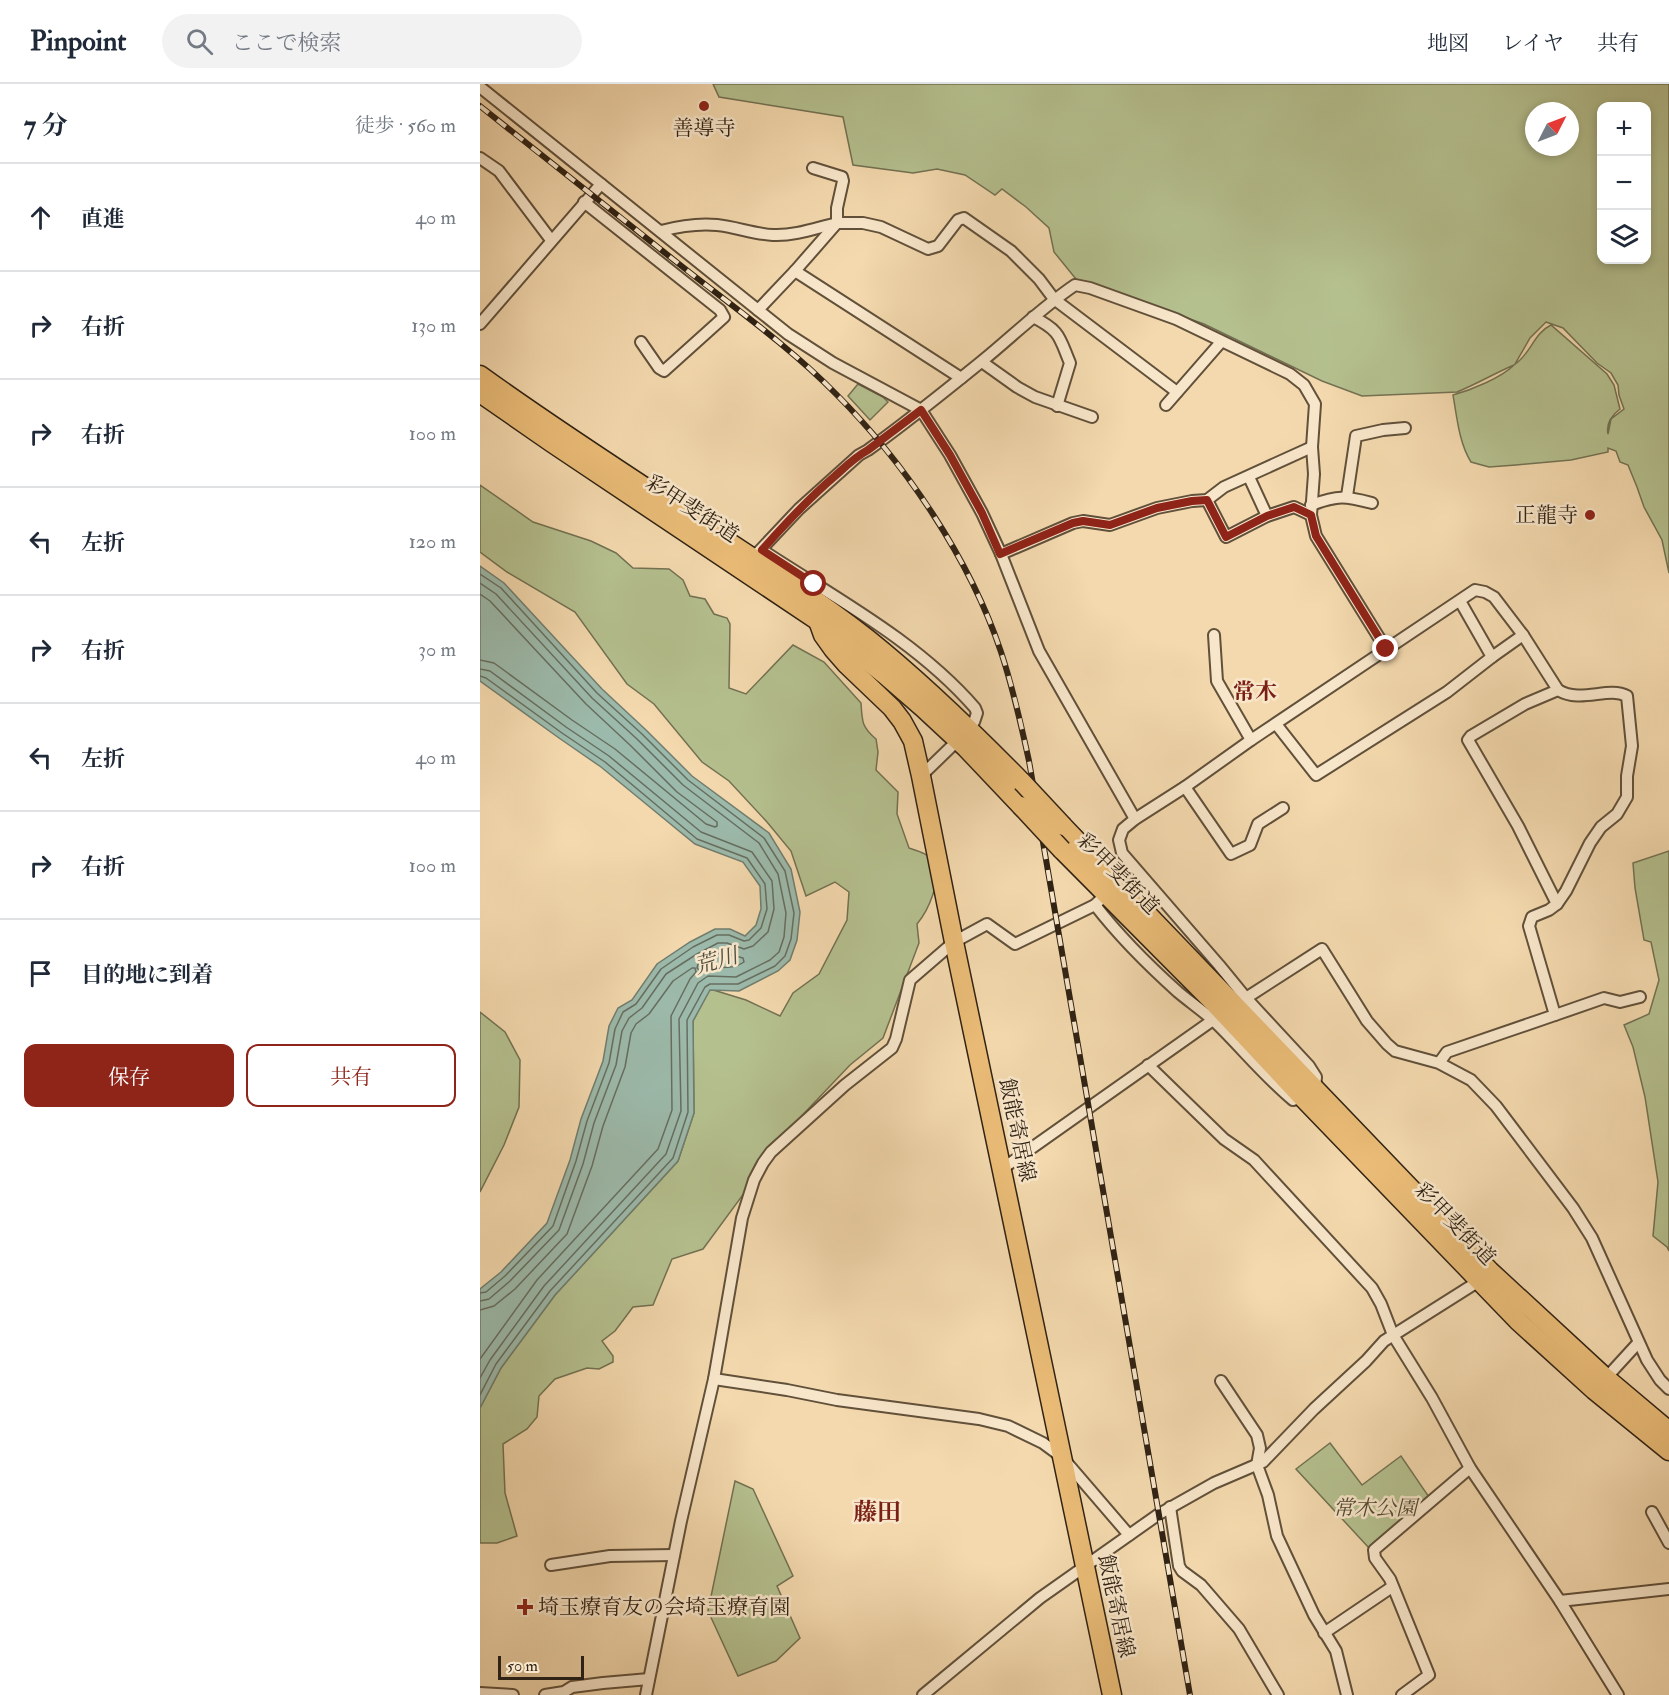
<!DOCTYPE html>
<html lang="ja">
<head>
<meta charset="utf-8">
<style>
	:root { --surface:#fff; --page:#f2f2f3; --text:#1f2937; --muted:#747a83; --line:#e0e1e3; --accent:#8f2418 }
	body { margin:0; font-family:"IM FELL Double Pica","Noto Serif JP",serif; background:var(--page); color:var(--text) }
	.controls { position:absolute; right:18px; top:18px; display:grid; overflow:hidden; border-radius:12px; box-shadow:0 3px 9px #0003 }
	.controls button { width:54px; height:54px; display:grid; place-items:center; padding:0; border:0; border-bottom:2px solid var(--line); background:var(--surface); color:var(--text); font:30px sans-serif }
	.compass { position:absolute; left:1045px; top:18px; width:54px; height:54px; border-radius:50%; background:var(--surface); box-shadow:0 3px 9px #0003; rotate:48deg }
	.scale { position:absolute; left:18px; bottom:15px; width:86px; box-sizing:border-box; padding-left:6px; border:3px solid #302214; border-top:0; font-size:16px; line-height:21px; white-space:nowrap; color:#302214; -webkit-text-stroke:4px #f8e6ca; paint-order:stroke }
	.stop { position:absolute; width:18px; height:18px; margin:-14px; border:4px solid #8f2418; border-radius:50%; background:#fff }
	.stop.end { background:#8f2418; border-color:#fff; box-shadow:0 2px 6px #0008 }
	.list { margin:0; padding:0; list-style:none }
	h2 { display:flex; justify-content:space-between; align-items:center; height:78px; margin:0; padding:0 24px; font-size:26px }
	h2 small { font-size:20px; font-weight:400; color:var(--muted) }
	.list li { display:grid; grid-template-columns:39px 1fr auto; gap:18px; align-items:center; box-sizing:border-box; height:108px; padding:0 24px; border-top:2px solid var(--line) }
	.list b { display:block; font-size:22px; white-space:nowrap }
	.list em { font-size:20px; font-style:normal; color:var(--muted) }
	.actions { display:flex; gap:12px; padding:18px 24px }
	.actions a { flex:1; padding:14px 0; border:2px solid var(--accent); border-radius:12px; text-align:center; font-size:21px; color:var(--accent) }
	.actions .main { background:var(--accent); color:#fff }
	.icon { flex:none; width:33px; height:33px; fill:none; stroke:currentColor; stroke-width:2; stroke-linecap:round; stroke-linejoin:round }
	.map { position:relative; flex:none; width:1189px; height:1611px; overflow:hidden }
	header { display:flex; align-items:center; gap:36px; box-sizing:border-box; height:84px; padding:0 30px; background:var(--surface); border-bottom:2px solid var(--line) }
	header strong { font-size:28px }
	nav { display:flex; gap:33px; margin-inline-start:auto; font-size:21px }
	.search { width:420px; height:54px; background:var(--page); display:flex; align-items:center; gap:15px; box-sizing:border-box; padding:0 21px; border-radius:33px; color:var(--muted); font-size:22px }
	main { display:flex }
	aside { flex:1; background:var(--surface) }
	.map>svg:first-child { display:block }
	.green { fill:#b5c08f; stroke:#727152; stroke-width:1.5; fill-rule:evenodd }
	.water { fill:#9cbaab; stroke:#717d6f; stroke-width:1.5 }
	.lines { fill:none; stroke-linecap:round; stroke-linejoin:round }
	.shore { stroke:#666e60; stroke-width:1.5 }
	.minor-casing { stroke:#61503a; stroke-width:14 }
	.primary-casing { stroke:#302214; stroke-width:21 }
	.trunk-casing { stroke:#302214; stroke-width:21 }
	.minor { stroke:#f8e6ca; stroke-width:10 }
	.primary { stroke:#eabc77; stroke-width:18 }
	.trunk { stroke:#eabc77; stroke-width:18 }
	.rail-casing { stroke:#302214; stroke-width:6 }
	.rail { stroke:#f8e6ca; stroke-width:4; stroke-dasharray:11; stroke-linecap:butt }
	.trunk-bridge-casing { stroke:#302214; stroke-width:21; stroke-linecap:butt }
	.trunk-bridge { stroke:#eabc77; stroke-width:18 }
	.route { stroke:#8f2418; stroke-width:8 }
	.poi-dot { fill:#8f2418; stroke:#f8e6ca; stroke-width:2 }
	.labels { text-anchor:middle; dominant-baseline:central; stroke-width:5; stroke-linejoin:round; paint-order:stroke }
	.poi-label { font-size:21px; fill:#302214; stroke:#f8e6ca }
	.street-label { font-size:21px; fill:#302214; stroke:#f8e6ca }
	.park-label { font-size:21px; font-style:italic; fill:#514a33; stroke:#f8e6ca }
	.neighbourhood-label { font-size:22px; font-weight:bold; fill:#7a1f14; stroke:#f8e6ca }
	.water-label { font-size:22px; font-style:italic; fill:#505041; stroke:#f8e6ca }
	.quarter-label { font-size:24px; font-weight:bold; fill:#7a1f14; stroke:#f8e6ca }
</style>
</head>
<body>
<header>
<strong>Pinpoint</strong>
<div class="search"><svg class="icon" aria-label="search" viewBox="0 0 24 24"><circle cx="10" cy="10" r="6"/><path d="M15 15l6 6"/></svg>ここで検索</div>
<nav><a>地図</a><a>レイヤ</a><a>共有</a></nav>
</header>
<main>
<aside>
<h2>7 分<small>徒歩 · 560 m</small></h2>
<ul class="list">
<li><svg class="icon" aria-label="ahead" viewBox="0 0 24 24"><path d="M12 20V5M6 11l6-6 6 6"/></svg><div><b>直進</b></div><em>40 m</em></li>
<li><svg class="icon" aria-label="right" viewBox="0 0 24 24"><path d="M7 20v-9h11M14 6l5 5-5 5"/></svg><div><b>右折</b></div><em>130 m</em></li>
<li><svg class="icon" aria-label="right" viewBox="0 0 24 24"><path d="M7 20v-9h11M14 6l5 5-5 5"/></svg><div><b>右折</b></div><em>100 m</em></li>
<li><svg class="icon" aria-label="left" viewBox="0 0 24 24"><path d="M17 20v-9H6M10 6l-5 5 5 5"/></svg><div><b>左折</b></div><em>120 m</em></li>
<li><svg class="icon" aria-label="right" viewBox="0 0 24 24"><path d="M7 20v-9h11M14 6l5 5-5 5"/></svg><div><b>右折</b></div><em>30 m</em></li>
<li><svg class="icon" aria-label="left" viewBox="0 0 24 24"><path d="M17 20v-9H6M10 6l-5 5 5 5"/></svg><div><b>左折</b></div><em>40 m</em></li>
<li><svg class="icon" aria-label="right" viewBox="0 0 24 24"><path d="M7 20v-9h11M14 6l5 5-5 5"/></svg><div><b>右折</b></div><em>100 m</em></li>
<li><svg class="icon" aria-label="arrive" viewBox="0 0 24 24"><path d="M6 21V4h12l-3 4 3 4H6"/></svg><div><b>目的地に到着</b></div></li>
</ul>
<div class="actions"><a class="main">保存</a><a>共有</a></div>
</aside>
<div class="map">
<svg width="1189" height="1611" viewBox="0 0 1189 1611">
	<rect width="100%" height="100%" fill="#f4d9ae"/>
	<filter id="stains"><feTurbulence type="fractalNoise" baseFrequency=".00333" numOctaves="4"/><feColorMatrix values="0 0 0 0 .2 0 0 0 0 .09 0 0 0 0 .02 0 0 0 .5 -.17"/></filter>
	<radialGradient id="worn" r=".72"><stop offset=".6" stop-color="#630" stop-opacity="0"/><stop offset="1" stop-color="#630" stop-opacity=".3"/></radialGradient>
	<g class="green">
		<path d="M233 0H1189V489L1182 456 1164 423 1157 403 1148 381 1140 378 1136 367 1128 364V368L1091 376 1036 381 1009 383 991 378C979 359 977 333 973 311 991 306 1021 294 1034 281 1015 289 997 300 977 308L882 312 842 297 724 240 596 195 574 168 569 144 546 123 522 105 515 111 485 91 457 85 433 89 373 81 363 33 239 13ZM1122 22H1166V176H1122ZM1054 27H1090V63H1054ZM1066 238 1083 244 1117 279 1131 289 1138 301 1139 311 1144 325 1131 335 1128 350C1126 340 1132 331 1140 325L1134 301 1127 290 1071 241C1054 249 1050 271 1035 280L1050 254Z"/>
		<polygon points="378,300 403,313 408,318 390,336 368,312"/>
		<path d="M0 401 53 438 111 457 136 469 153 484 189 485 203 496 210 512 225 515 234 530 247 534 250 540 249 604 266 610 313 561 344 578 381 619C382 638 382 643 396 655L398 668 396 686 418 708 417 730 429 764C438 767 448 769 453 778 463 795 448 827 437 840L439 859 403 954 370 981 275 1081 265 1108 223 1165 192 1175 173 1221 153 1223 135 1247 122 1257 133 1272V1278L119 1285 107 1284 75 1295 59 1312 57 1333 47 1345 23 1360 25 1409 37 1452 17 1459H0V1324L21 1284 75 1211 198 1077 214 1029 213 937 230 905 266 916 300 932 313 909 339 890 367 836 369 808 355 798 326 812 311 767 287 738 249 697 222 678 174 620 147 600 95 528 27 488 0 468Z"/>
		<polygon points="1189,767 1189,1167 1187,1163 1173,1152 1178,1098 1165,1013 1153,963 1144,941 1169,930 1179,896 1171,858 1164,856 1155,804 1153,779"/>
		<polygon points="0,928 25,948 40,976 39,1023 24,1061 0,1108"/>
		<polygon points="850,1359 882,1401 921,1372 949,1413 889,1464 816,1385"/>
		<polygon points="255,1397 273,1405 313,1492 297,1502 320,1554 296,1577 258,1592 228,1527"/>
	</g>
	<polygon class="water" points="0,482 24,499 122,605 166,646 212,692 289,749 311,785 320,828 317,856 310,876 298,887 259,907 230,906 213,937 214,1029 198,1077 75,1211 21,1284 0,1324 0,1205 21,1188 67,1139 90,1076 101,1035 123,977 129,942 138,924 152,916 177,880 210,858 235,845 250,845 265,852 276,841 281,825 280,802 263,778 215,760 121,683 79,654 0,597"/>
	<g class="lines">
		<g class="shore">
			<polyline points="0,490 21,504 117,609 162,650 208,696 284,754 305,787 314,829 311,855 305,872 295,882 258,900 230,900 225,903 207,936 208,1028 193,1074 70,1207 16,1280 0,1311"/>
			<polyline points="0,499 16,510 112,614 157,655 203,701 279,759 298,790 306,829 304,853 299,868 290,876 256,893 228,892 218,899 199,935 201,1027 186,1070 64,1202 10,1276 0,1294"/>
			<polyline points="0,510 10,517 106,620 151,662 197,708 237,738 237,742 235,743 226,740 135,665 92,636 14,579 0,576"/>
			<polyline points="0,585 10,587 86,643 129,672 221,748 272,768 292,797 294,825 288,848 273,862 264,865 247,859 238,859 217,870 186,890 162,924 149,934 142,947 136,981 114,1039 103,1080 79,1146 30,1197 9,1215 0,1217"/>
			<polyline points="0,592 6,594 82,649 125,678 217,755 267,774 285,800 287,825 281,844 269,856 264,857 249,851 237,851 213,863 181,885 156,920 143,928 135,945 129,979 107,1037 96,1077 73,1142 25,1192 6,1208 0,1209"/>
			<path d="M241 868 263 874 264 878C250 888 236 880 219 886L217 884 218 880Z"/>
			<polyline points="0,1226 14,1222 35,1205 87,1150 112,1082 123,1042 145,983 151,949 156,940 169,930 193,897 212,884 215,884 216,888 210,895 191,932 192,1026 178,1065 57,1196 0,1275"/>
		</g>
		<g class="minor-casing">
			<g id="minor">
				<polyline points="0,3 278,226 315,187 357,139 383,139 401,143 448,165 458,162 478,136 484,134 531,167 559,195 574,215 697,308"/>
				<polyline points="0,74 19,87 71,156"/>
				<polyline points="104,118 240,226 244,233 184,287 179,284 161,258"/>
				<path d="M181 147C200 142 217 139 237 141 256 143 274 150 293 151 315 152 336 144 357 139V124L363 97 362 93 333 84"/>
				<polyline points="315,187 481,294"/>
				<polyline points="278,226 308,250 353,279 441,326 470,371 502,429 521,470 559,567 655,735"/>
				<path d="M553 233C581 247 579 253 590 279L577 322"/>
				<polyline points="0,240 121,100"/>
				<polyline points="502,278 537,303 555,313 612,333"/>
				<polyline points="686,321 741,258"/>
				<polyline points="769,393 787,432"/>
				<polyline points="867,412 876,352 903,346 925,344"/>
				<polyline points="727,416 746,453 787,432 814,423 831,431"/>
				<path d="M831 421C859 411 864 412 892 419"/>
				<path d="M282 466C355 514 437 557 495 624L497 629 494 638"/>
				<polyline points="521,470 593,439 603,437 630,441 677,424 712,417 727,416 744,403 832,363"/>
				<path d="M270 477 319 425 379 371 388 366C427 338 464 308 501 278 533 252 561 224 595 201L610 204 696 235 810 290 824 301 835 320 832 363 834 390 831 431 836 452 906 565"/>
				<polyline points="980,517 1012,573 1043,551"/>
				<polyline points="734,551 737,597 771,656"/>
				<polyline points="796,640 836,691 967,608 1012,573"/>
				<polyline points="441,692 472,662"/>
				<polyline points="705,703 751,770 770,761 778,740 803,724"/>
				<polyline points="1077,820 1038,742 988,656 991,652 1045,620 1078,606"/>
				<path d="M615 821C639 852 669 882 698 908 710 918 723 927 734 937 761 963 784 992 813 1016L822 1013"/>
				<polyline points="766,914 829,982 836,993 835,1005"/>
				<polyline points="1075,931 1124,914 1140,918 1160,913"/>
				<path d="M959 979 967 968 1075 931 1049 842 1052 833 1069 826 1077 820 1086 807 1110 759 1121 743 1137 730 1147 713V692L1152 662 1147 612C1128 602 1101 620 1078 606L1043 551 1014 513 1005 508 995 506 771 656 705 703 655 735 643 745 639 756 642 769 739 881 766 914 842 865 887 937 907 960 915 967 959 979 991 996 1016 1022 1093 1124 1112 1154 1167 1276 1180 1296 1189 1305"/>
				<polyline points="668,981 744,1055 774,1076 892,1204 901,1220 913,1251 952,1314 990,1384 1080,1517 1138,1611"/>
				<polyline points="522,1085 733,936"/>
				<polyline points="1126,1294 1158,1259"/>
				<polyline points="234,1295 307,1306 357,1316 499,1335 528,1342 563,1359 582,1373 649,1451"/>
				<polyline points="741,1297 777,1351 780,1364 777,1381 788,1411 797,1452 834,1531 856,1567 867,1611"/>
				<polyline points="690,1423 699,1482 702,1487 721,1501 759,1545 798,1611"/>
				<polyline points="1172,1428 1189,1459"/>
				<polyline points="71,1481 130,1472 194,1471"/>
				<polyline points="1080,1517 1189,1505"/>
				<polyline points="844,1549 912,1503"/>
				<polyline points="0,1609 33,1611"/>
				<polyline points="65,1611 84,1608 92,1603 123,1599 169,1595"/>
				<polyline points="166,1611 201,1437 234,1295 262,1134 274,1096 283,1079 291,1068 365,1001 412,964 416,955 430,896 474,858 507,840 535,860 615,821 620,816"/>
				<polyline points="443,1611 560,1514 679,1430 734,1399 783,1378 834,1325 886,1277 904,1257 999,1197"/>
				<polyline points="922,1611 949,1591 910,1495 895,1474 894,1466 990,1384"/>
			</g>
		</g>
		<g class="primary-casing">
			<polyline id="primary" points="341,533 338,537 343,551 353,565 367,581 412,624 422,637 433,657 441,692 474,858 632,1611"/>
		</g>
		<g class="trunk-casing">
			<g id="trunk">
				<path d="M0 291C76 346 156 397 235 449 287 483 339 517 388 555 443 599 493 648 542 698"/>
				<polyline points="0,309 72,359 338,537 405,591 443,624 486,664 541,722"/>
				<polyline points="583,742 1010,1187 1126,1294 1189,1347"/>
				<polyline points="582,766 734,919 822,1013 1038,1237 1114,1306 1189,1367"/>
			</g>
		</g>
		<use href="#minor" class="minor"/>
		<use href="#primary" class="primary"/>
		<use href="#trunk" class="trunk"/>
		<g class="rail-casing">
			<path id="rail" d="M0 22C66 75 133 127 199 180 252 222 309 262 356 310 425 379 490 475 521 568 533 604 541 640 549 677L710 1611"/>
		</g>
		<use href="#rail" class="rail"/>
		<g class="trunk-bridge-casing">
			<g id="trunk-bridge">
				<polyline points="542,698 583,742"/>
				<polyline points="541,722 582,766"/>
			</g>
		</g>
		<use href="#trunk-bridge" class="trunk-bridge"/>
	</g>
	<g class="lines">
		<path class="route" d="M334 500 282 466C305 440 328 415 355 392 365 383 375 373 388 366L441 326 470 371 502 429 520 470 593 439 603 437 630 441 677 424 712 417 727 416 746 453 787 432 814 423 831 431 836 452 906 565"/>
	</g>
	<g class="poi-dot">
		<circle cx="224" cy="22" r="6"/>
		<circle cx="1110" cy="431" r="6"/>
		<path d="M42 1514h6v6h6v6h-6v6h-6v-6h-6v-6h6z"/>
	</g>
	<g class="labels">
		<g class="poi-label">
			<text x="224" y="44">善導寺</text>
			<text x="1098" y="431" text-anchor="end">正龍寺</text>
			<text x="58" y="1523" text-anchor="start">埼玉療育友の会埼玉療育園</text>
		</g>
		<g class="street-label">
			<text transform="translate(212 425) rotate(33)">彩甲斐街道</text>
			<text transform="translate(638 790) rotate(45)">彩甲斐街道</text>
			<text transform="translate(537 1046) rotate(78)">飯能寄居線</text>
			<text transform="translate(975 1140) rotate(46)">彩甲斐街道</text>
			<text transform="translate(636 1522) rotate(78)">飯能寄居線</text>
		</g>
		<g class="park-label">
			<text x="895" y="1424">常木公園</text>
		</g>
		<g class="neighbourhood-label">
			<text x="775" y="608">常木</text>
		</g>
		<g class="water-label">
			<text transform="translate(236 877) rotate(-16)">荒川</text>
		</g>
		<g class="quarter-label">
			<text x="397" y="1428">藤田</text>
		</g>
	</g>
	<rect width="100%" height="100%" filter="url(#stains)"/>
	<rect width="100%" height="100%" fill="url(#worn)"/>
</svg>
<div class="controls">
<button>+</button>
<button>−</button>
<button><svg class="icon" aria-label="layers" viewBox="0 0 24 24"><path d="M12 4l9 5-9 5-9-5zM3 14l9 5 9-5"/></svg></button>
</div>
<svg class="compass" viewBox="-18 -18 36 36"><path d="M0-13l5 13h-10z" fill="#e53935"/><path d="M0 13l5-13h-10z" fill="#747a83"/></svg>
<div class="scale">50 m</div>
<div class="stop" style="left:334px;top:500px"></div>
<div class="stop end" style="left:906px;top:565px"></div>
</div>
</main>
</body>
</html>
